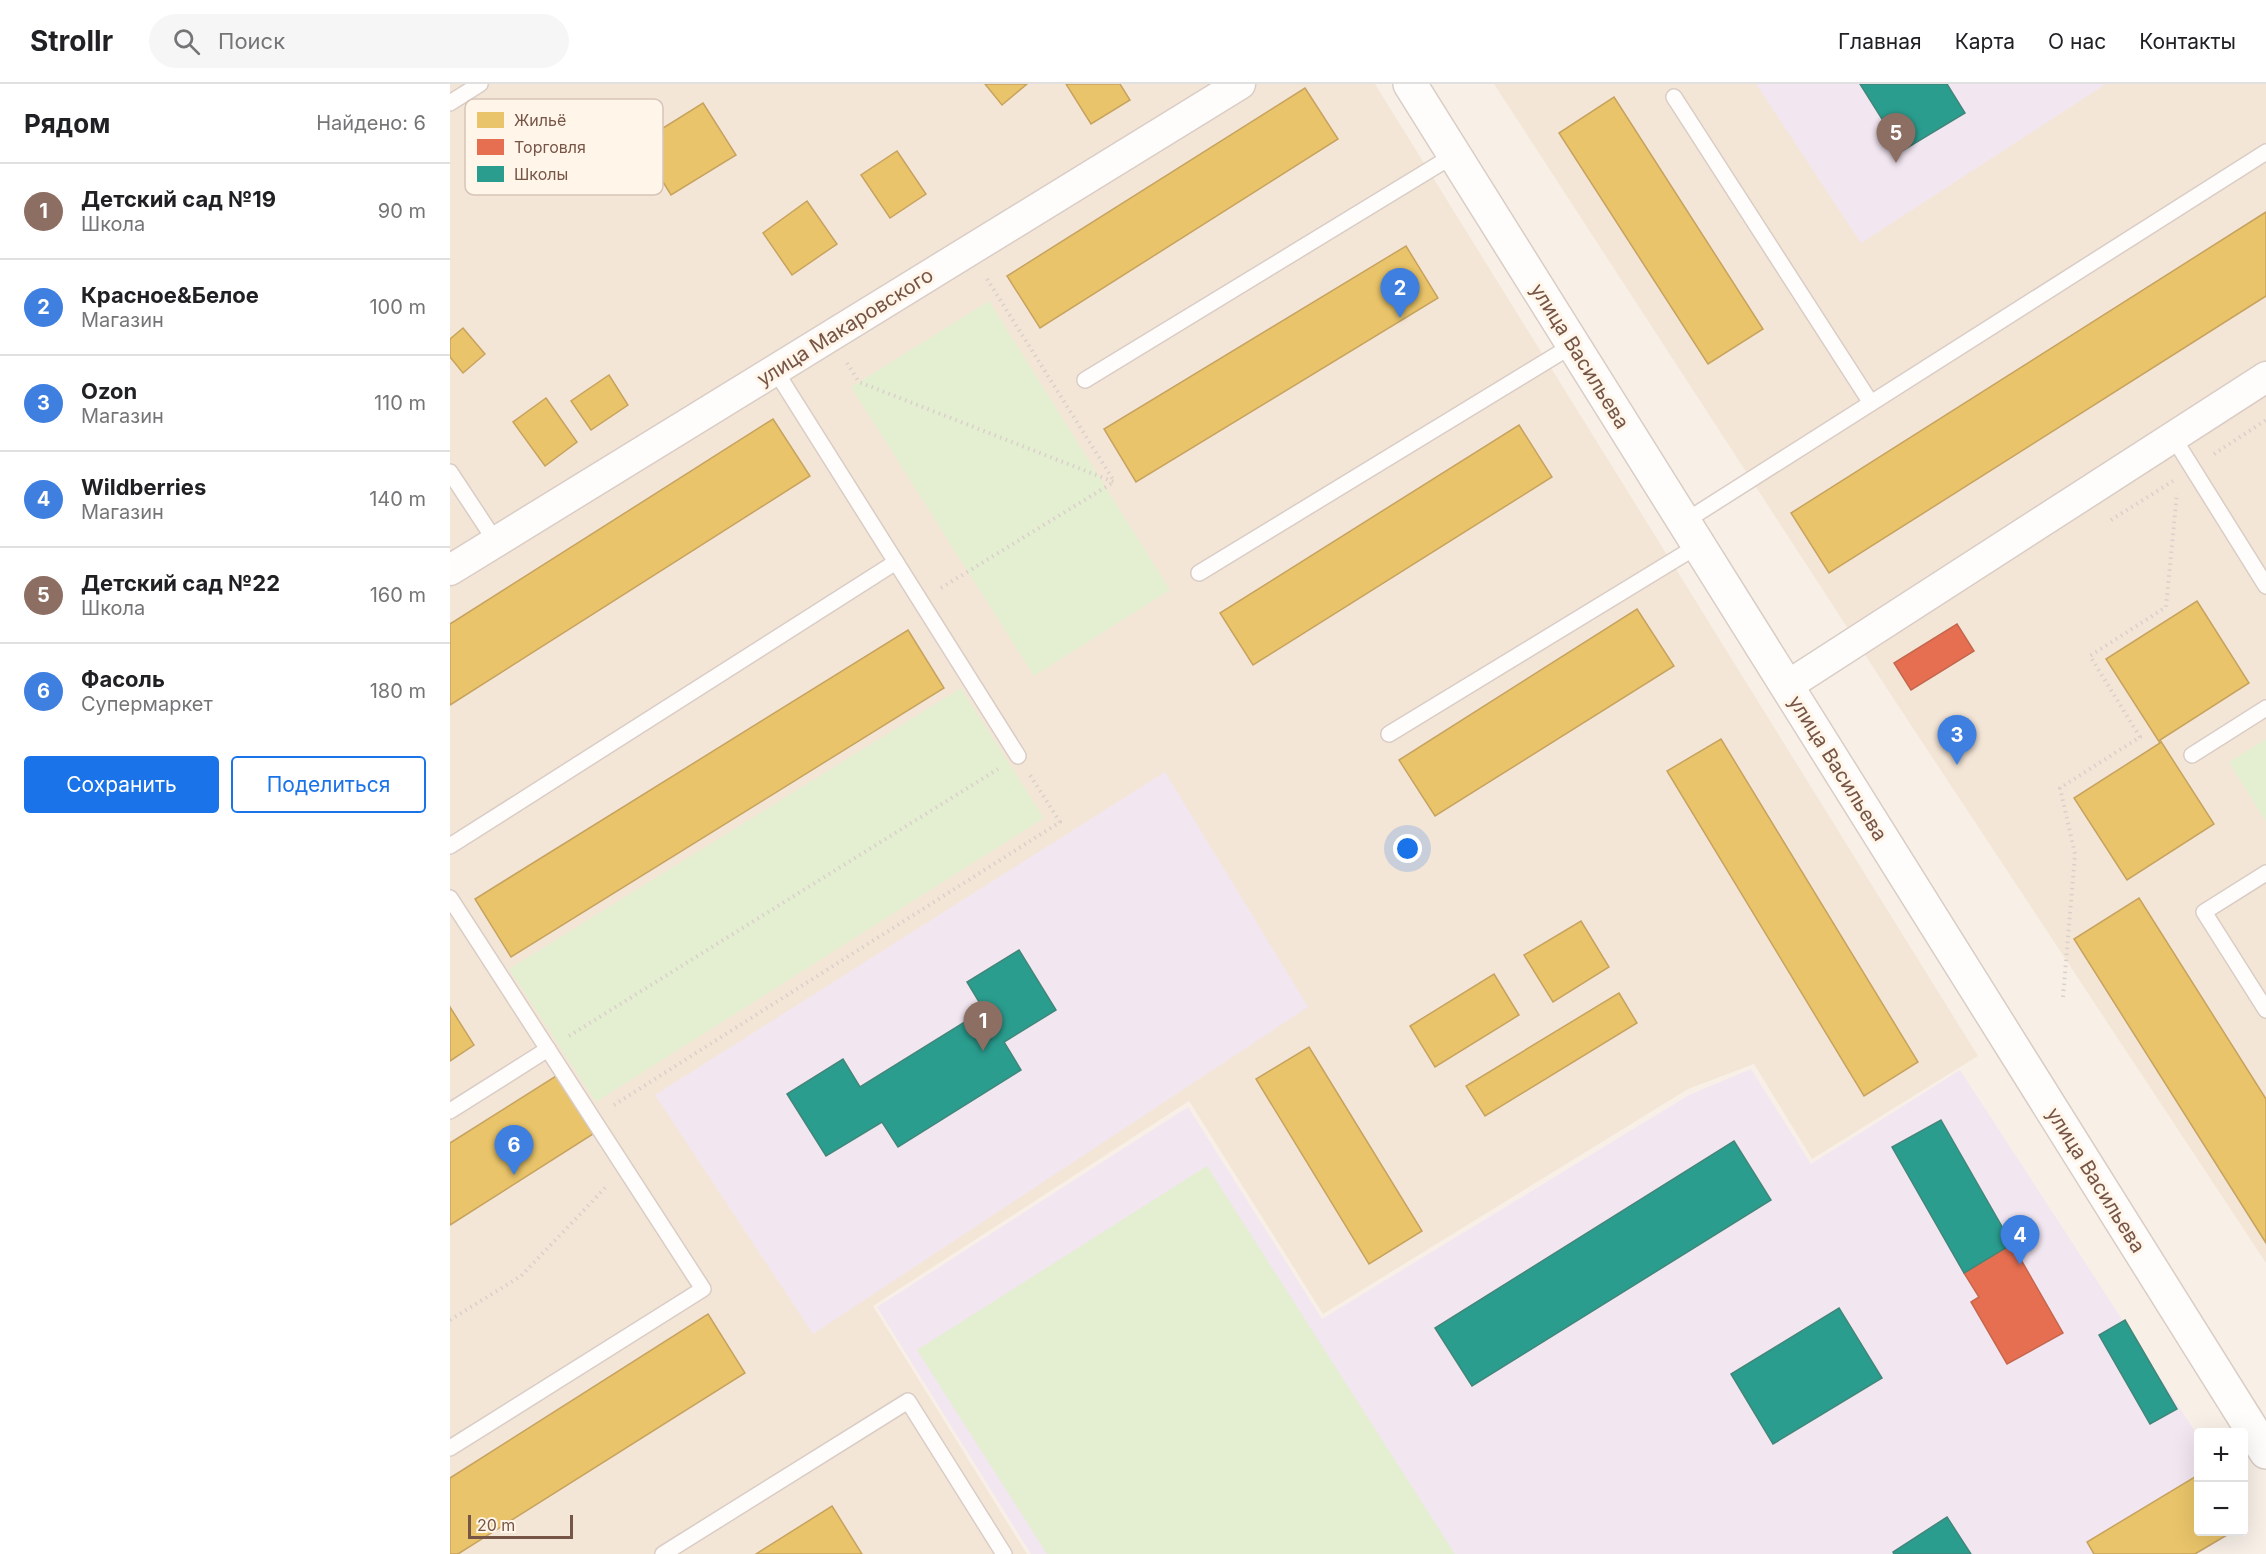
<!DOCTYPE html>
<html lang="ru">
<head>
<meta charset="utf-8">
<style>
	:root { --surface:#fff; --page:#f6f6f6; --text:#202124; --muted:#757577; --line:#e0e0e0; --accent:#1a73e8 }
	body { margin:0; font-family:Inter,sans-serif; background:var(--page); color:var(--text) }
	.controls { position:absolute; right:18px; bottom:18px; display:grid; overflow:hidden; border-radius:6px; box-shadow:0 6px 24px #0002 }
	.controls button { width:54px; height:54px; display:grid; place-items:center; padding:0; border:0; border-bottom:2px solid var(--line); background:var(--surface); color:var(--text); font:30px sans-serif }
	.scale { position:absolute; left:18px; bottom:15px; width:105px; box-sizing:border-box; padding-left:6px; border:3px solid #775546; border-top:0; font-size:16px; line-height:21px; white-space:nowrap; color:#775546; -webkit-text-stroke:4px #fff5e9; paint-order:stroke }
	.you { position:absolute; left:958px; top:765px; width:21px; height:21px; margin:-15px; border:4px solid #fff; border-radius:50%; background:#1a73e8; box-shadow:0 0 0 9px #1a73e833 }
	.badge { display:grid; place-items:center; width:39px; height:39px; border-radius:50%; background:var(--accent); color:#fff; font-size:20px; font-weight:700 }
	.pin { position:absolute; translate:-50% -50px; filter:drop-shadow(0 2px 3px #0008) }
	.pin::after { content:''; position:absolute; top:32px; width:21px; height:18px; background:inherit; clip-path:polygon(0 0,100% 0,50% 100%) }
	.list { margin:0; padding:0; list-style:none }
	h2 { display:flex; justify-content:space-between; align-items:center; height:78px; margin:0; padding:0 24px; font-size:26px }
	h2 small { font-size:20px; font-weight:400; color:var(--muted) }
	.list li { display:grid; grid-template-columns:39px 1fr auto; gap:18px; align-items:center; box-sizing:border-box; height:96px; padding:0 24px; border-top:2px solid var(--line) }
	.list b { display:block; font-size:22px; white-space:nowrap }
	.list p { margin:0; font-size:20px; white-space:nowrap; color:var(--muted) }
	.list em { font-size:20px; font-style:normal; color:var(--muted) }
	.actions { display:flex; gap:12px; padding:18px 24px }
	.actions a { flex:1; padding:14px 0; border:2px solid var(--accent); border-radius:6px; text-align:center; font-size:21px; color:var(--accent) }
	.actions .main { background:var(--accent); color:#fff }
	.icon { flex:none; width:33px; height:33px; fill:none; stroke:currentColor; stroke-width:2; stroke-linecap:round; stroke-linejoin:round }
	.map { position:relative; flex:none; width:1816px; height:1470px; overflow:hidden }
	header { display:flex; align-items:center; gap:36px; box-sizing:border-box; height:84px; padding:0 30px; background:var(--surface); border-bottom:2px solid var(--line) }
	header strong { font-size:28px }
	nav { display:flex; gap:33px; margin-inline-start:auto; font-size:21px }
	.search { width:420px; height:54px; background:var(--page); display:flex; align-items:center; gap:15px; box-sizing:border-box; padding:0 21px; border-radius:33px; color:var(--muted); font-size:22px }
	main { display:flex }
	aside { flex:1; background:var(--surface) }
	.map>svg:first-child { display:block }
	.residential { fill:#f4e6d7 }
	.education { fill:#f2e6f1 }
	.green { fill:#e4eed0 }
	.homes { fill:#e9c46a; stroke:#c7a35f; stroke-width:1.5 }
	.shops { fill:#e76f51; stroke:#c5674e; stroke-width:1.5 }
	.schools { fill:#2a9d8f; stroke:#418779; stroke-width:1.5 }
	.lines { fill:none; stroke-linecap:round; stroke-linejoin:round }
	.service-casing { stroke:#d9cdc5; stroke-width:18 }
	.minor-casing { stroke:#d9cdc5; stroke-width:33 }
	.tertiary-casing { stroke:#d9cdc5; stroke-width:36 }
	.path { stroke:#dad0cb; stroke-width:4; stroke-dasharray:1.5 4.5; stroke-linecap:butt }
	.service { stroke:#fefdfb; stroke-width:15 }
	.minor { stroke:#fefdfb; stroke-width:30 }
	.tertiary { stroke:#fefdfb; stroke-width:33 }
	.labels { text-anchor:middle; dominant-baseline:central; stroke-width:6; stroke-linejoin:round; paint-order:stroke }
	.street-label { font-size:20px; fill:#775546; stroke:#fff5e9 }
	.key { fill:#fff5e9; stroke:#d6c5b8; stroke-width:1.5 }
	.key-label { font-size:16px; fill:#775546 }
</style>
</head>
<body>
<header>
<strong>Strollr</strong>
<div class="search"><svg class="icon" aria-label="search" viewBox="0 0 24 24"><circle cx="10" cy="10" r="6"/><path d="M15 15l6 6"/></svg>Поиск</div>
<nav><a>Главная</a><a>Карта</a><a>О нас</a><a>Контакты</a></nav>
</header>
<main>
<aside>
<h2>Рядом<small>Найдено: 6</small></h2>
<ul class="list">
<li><span class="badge" style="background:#8d6e63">1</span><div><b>Детский сад №19</b><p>Школа</p></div><em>90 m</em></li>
<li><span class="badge" style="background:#3f7fe0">2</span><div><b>Красное&amp;Белое</b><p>Магазин</p></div><em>100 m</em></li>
<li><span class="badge" style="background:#3f7fe0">3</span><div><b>Ozon</b><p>Магазин</p></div><em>110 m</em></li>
<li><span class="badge" style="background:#3f7fe0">4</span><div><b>Wildberries</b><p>Магазин</p></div><em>140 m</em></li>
<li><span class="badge" style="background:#8d6e63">5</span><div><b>Детский сад №22</b><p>Школа</p></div><em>160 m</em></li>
<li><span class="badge" style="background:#3f7fe0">6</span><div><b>Фасоль</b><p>Супермаркет</p></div><em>180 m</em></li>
</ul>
<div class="actions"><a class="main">Сохранить</a><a>Поделиться</a></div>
</aside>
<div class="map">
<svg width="1816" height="1470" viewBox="0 0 1816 1470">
	<rect width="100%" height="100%" fill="#f8f0e7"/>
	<g class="residential">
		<polygon points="0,0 925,0 1528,972 1362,1075 1304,980 1238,1005 873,1230 739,1017 423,1222 577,1470 0,1470"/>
		<polygon points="1044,0 1816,0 1816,1179 1443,614"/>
	</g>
	<g class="education">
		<polygon points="1306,0 1656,0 1411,159"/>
		<polygon points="715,688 858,923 363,1250 205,1011"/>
		<polygon points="1301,985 1361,1080 1510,986 1748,1352 1748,1448 1785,1448 1747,1470 581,1470 427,1223 738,1023 872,1235 1239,1011"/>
	</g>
	<g class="green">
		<polygon points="539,217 720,506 584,592 401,303"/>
		<polygon points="511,604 594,734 146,1018 59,885"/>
		<polygon points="1816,655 1816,738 1779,678"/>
		<polygon points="757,1082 1005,1470 597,1470 467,1266"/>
	</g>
	<g class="homes">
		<polygon points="535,0 577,0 552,21"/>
		<polygon points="616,0 670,0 680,16 641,40"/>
		<polygon points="855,4 888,55 590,244 557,192"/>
		<polygon points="1164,13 1313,245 1258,280 1109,49"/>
		<polygon points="253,19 286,71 221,111 189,59"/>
		<polygon points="447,67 476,110 440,134 411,91"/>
		<polygon points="357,117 387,160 342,191 313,149"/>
		<polygon points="1816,128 1816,212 1379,489 1341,429"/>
		<polygon points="956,162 988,214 686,398 654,345"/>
		<polygon points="13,244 35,270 13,289 0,273 0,255"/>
		<polygon points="159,291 178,321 141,346 121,317"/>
		<polygon points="96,314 127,358 95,382 63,338"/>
		<polygon points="323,335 360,392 0,621 0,540"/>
		<polygon points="1069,341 1102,393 803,581 770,529"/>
		<polygon points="1747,517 1799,599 1710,656 1764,740 1677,796 1624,714 1710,659 1656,575"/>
		<polygon points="1187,525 1224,582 985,732 949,676"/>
		<polygon points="458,546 494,604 61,873 25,815"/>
		<polygon points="1271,655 1468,978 1414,1012 1217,687"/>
		<polygon points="1689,814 1816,1015 1816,1159 1624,855"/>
		<polygon points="1131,837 1159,883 1103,918 1074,871"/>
		<polygon points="1044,890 1069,931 985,983 960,942"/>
		<polygon points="1169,909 1187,939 1035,1032 1016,1002"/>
		<polygon points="0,923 24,961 0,977"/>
		<polygon points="859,963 972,1147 919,1180 806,995"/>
		<polygon points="106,992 143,1050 0,1141 0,1059"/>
		<polygon points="258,1230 295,1289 8,1470 0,1470 0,1394"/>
		<polygon points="1748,1391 1748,1448 1782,1448 1745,1470 1644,1470 1637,1458"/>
		<polygon points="382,1422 412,1470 306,1470"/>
	</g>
	<g class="shops">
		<polygon points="1507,540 1524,567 1461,606 1444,579"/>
		<polygon points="1562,1160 1613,1249 1557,1280 1521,1218 1529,1213 1514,1189"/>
	</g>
	<g class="schools">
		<polygon points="1410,0 1497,0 1515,29 1452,67"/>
		<polygon points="569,866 606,926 554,958 571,986 448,1063 432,1038 376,1072 337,1010 393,975 410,1003 534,926 517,898"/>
		<polygon points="1491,1036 1562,1160 1514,1189 1442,1063"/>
		<polygon points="1284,1057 1321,1116 1022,1302 985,1244"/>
		<polygon points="1389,1224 1432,1294 1323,1360 1281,1290"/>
		<polygon points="1675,1236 1727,1325 1700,1340 1649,1251"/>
		<polygon points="1497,1433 1521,1470 1444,1470 1443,1468"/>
	</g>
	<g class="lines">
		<g class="service-casing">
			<g id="service">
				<polyline points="1224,13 1421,319"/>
				<polyline points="0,19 30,0"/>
				<polyline points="325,286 568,672"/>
				<polyline points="635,296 1004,71"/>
				<polyline points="1723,353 1816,502"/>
				<polyline points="0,388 46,458"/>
				<polyline points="1234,438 1816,68"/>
				<polyline points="749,489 1123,261"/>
				<polyline points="939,650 1249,461"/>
				<polyline points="1742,671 1816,624"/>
				<polyline points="0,762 446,478"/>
				<polyline points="1816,789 1754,828 1816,926"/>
				<polyline points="0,814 253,1205 0,1364"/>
				<polyline points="0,1027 98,965"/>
				<polyline points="213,1470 458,1317 554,1470"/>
			</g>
		</g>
		<g class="minor-casing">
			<g id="minor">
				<polyline points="0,486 790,0"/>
				<polyline points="1337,602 1816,293"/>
			</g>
		</g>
		<g class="tertiary-casing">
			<polyline id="tertiary" points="960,0 1816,1368"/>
		</g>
		<g class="path">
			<polyline points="537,195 664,397"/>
			<polyline points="397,279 409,298 664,398"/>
			<polyline points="1764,370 1816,336"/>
			<polyline points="1661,436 1723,397"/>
			<polyline points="491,504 664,398"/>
			<polyline points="1613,913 1625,770 1610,704 1690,653 1640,572 1716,523 1727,409"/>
			<polyline points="119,952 548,685"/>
			<polyline points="164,1021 610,738 580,691"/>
			<polyline points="0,1236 71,1192 156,1103"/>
		</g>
		<use href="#service" class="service"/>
		<use href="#minor" class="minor"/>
		<use href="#tertiary" class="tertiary"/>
	</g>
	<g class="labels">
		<g class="street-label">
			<text transform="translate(395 243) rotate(-32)">улица Макаровского</text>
			<text transform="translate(1130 272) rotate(58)">улица Васильева</text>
			<text transform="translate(1388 684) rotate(58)">улица Васильева</text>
			<text transform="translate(1646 1096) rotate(58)">улица Васильева</text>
		</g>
	</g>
	<rect x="15" y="15" width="198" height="96" rx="9" class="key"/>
	<rect x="27" y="28" width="27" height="16" fill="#e9c46a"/>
	<rect x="27" y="55" width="27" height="16" fill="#e76f51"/>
	<rect x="27" y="82" width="27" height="16" fill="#2a9d8f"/>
	<g class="key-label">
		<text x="64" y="42">Жильё</text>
		<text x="64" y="69">Торговля</text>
		<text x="64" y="96">Школы</text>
	</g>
</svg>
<div class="controls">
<button>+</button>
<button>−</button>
</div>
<div class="scale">20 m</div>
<div class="you"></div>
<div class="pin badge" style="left:533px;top:967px;background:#8d6e63">1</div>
<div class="pin badge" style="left:950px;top:234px;background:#3f7fe0">2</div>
<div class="pin badge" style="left:1507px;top:681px;background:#3f7fe0">3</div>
<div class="pin badge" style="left:1570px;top:1181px;background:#3f7fe0">4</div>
<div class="pin badge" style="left:1446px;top:79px;background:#8d6e63">5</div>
<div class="pin badge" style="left:64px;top:1091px;background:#3f7fe0">6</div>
</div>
</main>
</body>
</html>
